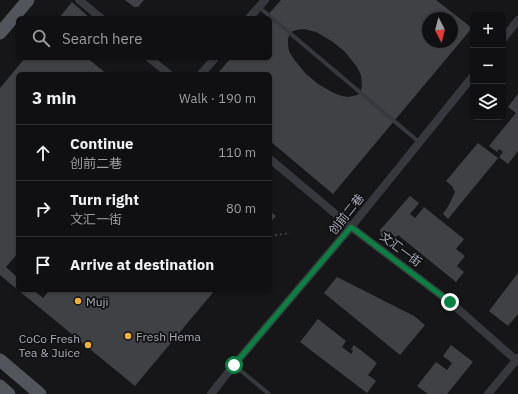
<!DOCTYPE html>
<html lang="en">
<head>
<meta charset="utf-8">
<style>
	:root { --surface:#101012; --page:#1e1e20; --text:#f1f3f6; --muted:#9c9d9f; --line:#303032 }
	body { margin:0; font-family:"IBM Plex Sans","Noto Sans SC",sans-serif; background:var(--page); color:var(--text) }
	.controls { position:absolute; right:12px; top:12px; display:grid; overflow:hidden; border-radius:6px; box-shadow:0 1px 3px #0004 }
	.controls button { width:36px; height:36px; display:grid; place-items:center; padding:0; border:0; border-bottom:1px solid var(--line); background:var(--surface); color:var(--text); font:20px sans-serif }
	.compass { position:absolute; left:422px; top:12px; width:36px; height:36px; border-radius:50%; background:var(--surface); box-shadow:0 1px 3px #0004; rotate:173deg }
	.stop { position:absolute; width:12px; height:12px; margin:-9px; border:3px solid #0b8043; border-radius:50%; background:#fff }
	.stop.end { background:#0b8043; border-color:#fff; box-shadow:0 1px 4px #0008 }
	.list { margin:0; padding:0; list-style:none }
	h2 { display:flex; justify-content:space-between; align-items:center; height:52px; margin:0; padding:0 16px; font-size:17px }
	h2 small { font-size:13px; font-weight:400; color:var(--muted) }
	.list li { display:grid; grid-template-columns:26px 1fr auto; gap:12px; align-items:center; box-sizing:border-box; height:56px; padding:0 16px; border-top:1px solid var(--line) }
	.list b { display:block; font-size:15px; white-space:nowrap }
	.list p { margin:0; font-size:13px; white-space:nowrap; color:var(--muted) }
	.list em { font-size:13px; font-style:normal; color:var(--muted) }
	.icon { flex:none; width:22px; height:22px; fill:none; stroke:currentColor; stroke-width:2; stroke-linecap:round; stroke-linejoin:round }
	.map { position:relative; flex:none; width:518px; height:394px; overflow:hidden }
	.search { position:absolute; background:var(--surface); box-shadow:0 1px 3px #0004; left:16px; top:16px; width:256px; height:44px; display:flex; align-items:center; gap:10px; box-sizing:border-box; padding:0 14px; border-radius:6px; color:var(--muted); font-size:15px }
	.panel { position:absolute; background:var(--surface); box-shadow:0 1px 3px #0004; left:16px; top:72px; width:256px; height:220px; border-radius:6px }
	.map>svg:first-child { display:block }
	.building { fill:#404145; fill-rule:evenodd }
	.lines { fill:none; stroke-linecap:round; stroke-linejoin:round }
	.path { stroke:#3d3f44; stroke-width:2; stroke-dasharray:2 3; stroke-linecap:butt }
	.service { stroke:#37383d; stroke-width:4 }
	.minor { stroke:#37383d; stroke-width:8 }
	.primary { stroke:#53555c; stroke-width:13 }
	.route { stroke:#0b8043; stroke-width:5 }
	.poi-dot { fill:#f2b134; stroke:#111113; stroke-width:1.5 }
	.labels { text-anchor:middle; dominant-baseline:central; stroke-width:3.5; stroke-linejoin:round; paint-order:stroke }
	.street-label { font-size:12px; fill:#a8adb8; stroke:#111113 }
	.poi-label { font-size:12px; fill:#a8adb8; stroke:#111113; text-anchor:start }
</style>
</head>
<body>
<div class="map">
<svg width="518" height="394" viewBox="0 0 518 394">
	<rect width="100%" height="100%" fill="#161618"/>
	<g class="building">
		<polygon points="125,0 144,0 138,7 134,7"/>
		<path d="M281 0H436L472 28 333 194 270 141V74H217L231 58H270V18H265ZM428 18H452V42H428ZM302 29 308 30 316 32 323 36 333 42 345 52 357 67 361 75 362 86 360 93 357 95 348 97 342 96 334 93 318 84 305 73 293 58 289 51 288 45V39L290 33 293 31Z"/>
		<polygon points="72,2 90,18 59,18"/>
		<polygon points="25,58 87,58 107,74 18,74 18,253 6,267 18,278 18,290 0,275 0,88"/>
		<polygon points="518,94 518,151 508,164 499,157 503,152 499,149 497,152 489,146 516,113 508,107"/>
		<polygon points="478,143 498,158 448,219 443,214 449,205 455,192 452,186 446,181"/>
		<polygon points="410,196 419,203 410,214 415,218 424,207 464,239 456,249 465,256 457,266 464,272 456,282 398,235 396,238 391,233 385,239 381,236 380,230"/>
		<polygon points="270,211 276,216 270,223"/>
		<polygon points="518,273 518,314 508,326 489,311"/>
		<polygon points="337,277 414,316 425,325 400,355 324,293"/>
		<polygon points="18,290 33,290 43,298 50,290 215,290 135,386"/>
		<polygon points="318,319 346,341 342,347 351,354 353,351 351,349 354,345 377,363 368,375 376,381 367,393 300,342"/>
		<polygon points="451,345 473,362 447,394 428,394 417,386 436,362 447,370 452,363 443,356"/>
	</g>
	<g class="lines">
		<polyline class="path" points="270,236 290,233"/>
		<g class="service">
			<polyline points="259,7 419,142"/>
			<polyline points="234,365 269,394"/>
		</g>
		<g class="minor">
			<polyline points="79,0 101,18"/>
			<polyline points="249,18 265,0"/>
			<polyline points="503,39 518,20"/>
			<polyline points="149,58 169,74"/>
			<polyline points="201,74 215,58"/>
			<polyline points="270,159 351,227 450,302 516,360"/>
			<polyline points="211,394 234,365 351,227 473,76"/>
			<polyline points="488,394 518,358"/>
		</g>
		<g class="primary">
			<polyline points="0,33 28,0"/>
			<polyline points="0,360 40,394"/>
			<polyline points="0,386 9,394"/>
		</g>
	</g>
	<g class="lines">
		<polyline class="route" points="234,365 351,227 450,302"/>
	</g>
	<g class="poi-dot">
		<circle cx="78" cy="301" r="4"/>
		<circle cx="128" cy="336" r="4"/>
		<circle cx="88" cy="345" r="4"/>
	</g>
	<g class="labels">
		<g class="street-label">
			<text transform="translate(346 214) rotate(-51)">创前二巷</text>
			<text transform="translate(401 249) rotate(37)">文汇一街</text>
		</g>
		<g class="poi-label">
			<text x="86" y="301">Muji</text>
			<text x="136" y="336">Fresh Hema</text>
			<text x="80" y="338" text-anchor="end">CoCo Fresh<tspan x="80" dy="14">Tea &amp; Juice</tspan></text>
		</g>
	</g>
</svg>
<div class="controls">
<button>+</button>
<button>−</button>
<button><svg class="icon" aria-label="layers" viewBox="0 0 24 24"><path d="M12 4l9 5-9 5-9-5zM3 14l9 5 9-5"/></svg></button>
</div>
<svg class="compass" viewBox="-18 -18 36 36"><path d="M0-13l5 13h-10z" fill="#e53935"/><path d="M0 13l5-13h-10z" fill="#9c9d9f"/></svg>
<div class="stop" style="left:234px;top:365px"></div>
<div class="stop end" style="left:450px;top:302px"></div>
<div class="search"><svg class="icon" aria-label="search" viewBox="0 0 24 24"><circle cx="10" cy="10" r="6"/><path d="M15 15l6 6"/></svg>Search here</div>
<section class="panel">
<h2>3 min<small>Walk · 190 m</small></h2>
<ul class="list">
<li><svg class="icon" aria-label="ahead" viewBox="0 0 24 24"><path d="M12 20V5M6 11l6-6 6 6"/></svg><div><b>Continue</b><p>创前二巷</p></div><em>110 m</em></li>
<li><svg class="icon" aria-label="right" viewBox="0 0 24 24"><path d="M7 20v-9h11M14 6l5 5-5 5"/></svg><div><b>Turn right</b><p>文汇一街</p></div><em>80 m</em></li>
<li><svg class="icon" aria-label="arrive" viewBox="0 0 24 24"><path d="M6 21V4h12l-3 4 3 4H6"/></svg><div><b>Arrive at destination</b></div></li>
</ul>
</section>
</div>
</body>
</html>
